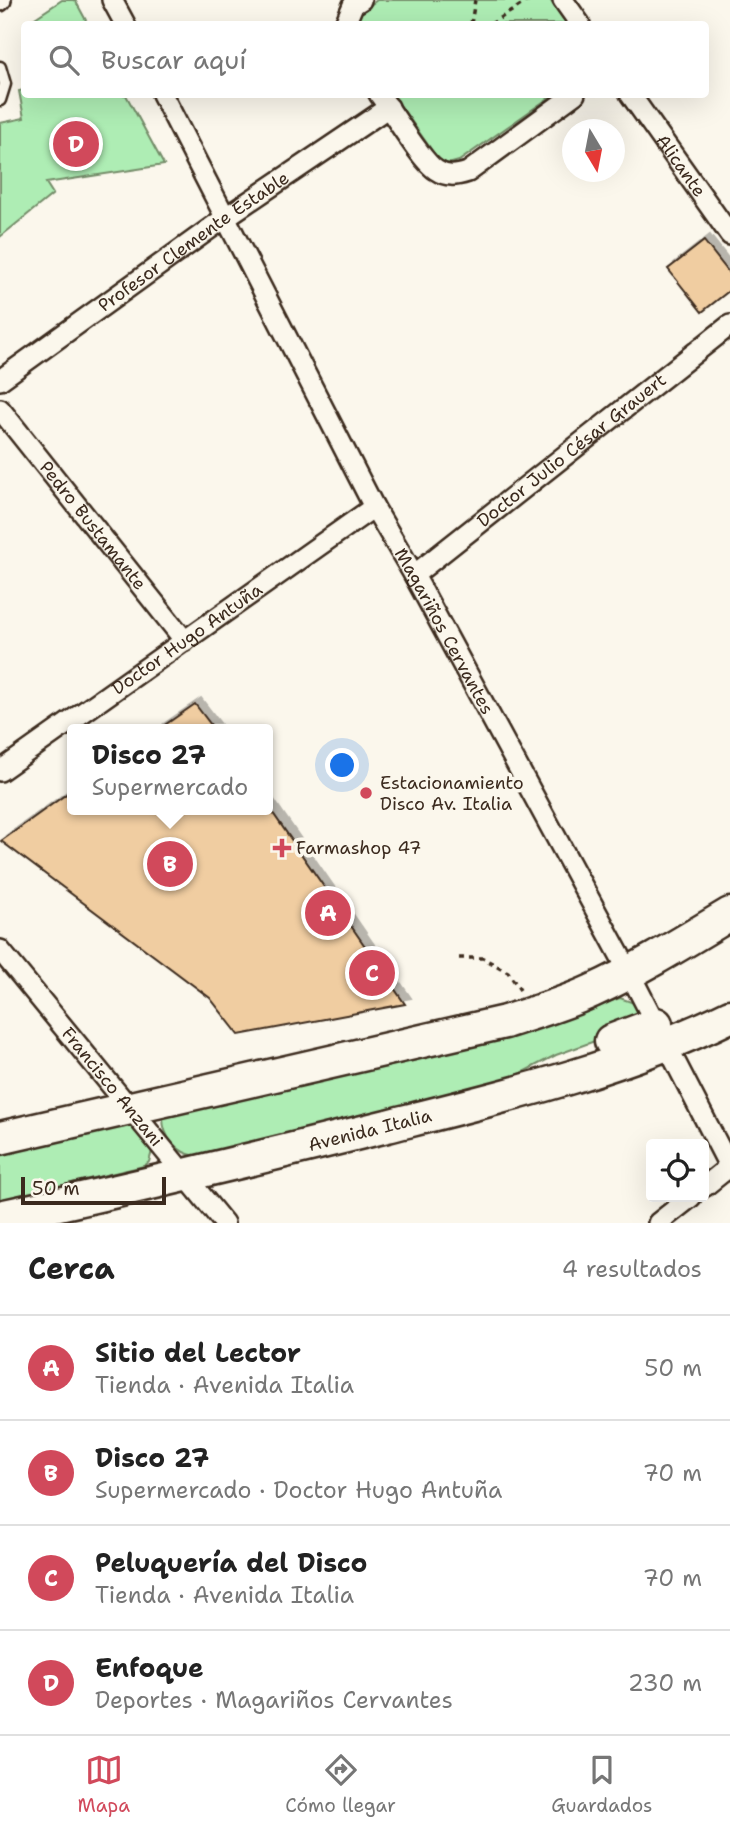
<!DOCTYPE html>
<html lang="es">
<head>
<meta charset="utf-8">
<style>
	:root { --surface:#fff; --page:#f6f6f6; --text:#222; --muted:#767676; --line:#e0e0e0; --accent:#d1495b }
	body { margin:0; font-family:"Shantell Sans",sans-serif; background:var(--page); color:var(--text) }
	.controls { position:absolute; right:21px; bottom:21px; display:grid; overflow:hidden; border-radius:7px; box-shadow:0 7px 28px #0002 }
	.controls button { width:63px; height:63px; display:grid; place-items:center; padding:0; border:0; border-bottom:2px solid var(--line); background:var(--surface); color:var(--text); font:35px sans-serif }
	.compass { position:absolute; left:562px; top:119px; width:63px; height:63px; border-radius:50%; background:var(--surface); box-shadow:0 7px 28px #0002; rotate:170deg }
	.scale { position:absolute; left:21px; bottom:18px; width:145px; box-sizing:border-box; padding-left:7px; border:4px solid #3b2a1e; border-top:0; font-size:19px; line-height:24px; white-space:nowrap; color:#3b2a1e; -webkit-text-stroke:5px #fbf7ec; paint-order:stroke }
	.you { position:absolute; left:343px; top:766px; width:24px; height:24px; margin:-18px; border:5px solid #fff; border-radius:50%; background:#1a73e8; box-shadow:0 0 0 10px #1a73e833 }
	.badge { display:grid; place-items:center; width:46px; height:46px; border-radius:50%; background:var(--accent); color:#fff; font-size:23px; font-weight:700 }
	.pin { position:absolute; translate:-50% -50%; border:4px solid #fff; box-shadow:0 2px 7px #0006 }
	.popup { position:absolute; left:67px; top:724px; width:206px; height:91px; box-sizing:border-box; display:grid; place-content:center; border-radius:7px; background:var(--surface); filter:drop-shadow(0 2px 5px #0005); font-size:23px; white-space:nowrap; color:var(--muted) }
	.popup b { font-size:26px; color:var(--text) }
	.popup::after { content:''; position:absolute; left:50%; top:100%; margin-left:-14px; border:14px solid transparent; border-top-color:var(--surface) }
	.list { margin:0; padding:0; list-style:none }
	h2 { display:flex; justify-content:space-between; align-items:center; height:91px; margin:0; padding:0 28px; font-size:30px }
	h2 small { font-size:23px; font-weight:400; color:var(--muted) }
	.list li { display:grid; grid-template-columns:46px 1fr auto; gap:21px; align-items:center; box-sizing:border-box; height:105px; padding:0 28px; border-top:2px solid var(--line) }
	.list b { display:block; font-size:26px; white-space:nowrap }
	.list p { margin:0; font-size:23px; white-space:nowrap; color:var(--muted) }
	.list em { font-size:23px; font-style:normal; color:var(--muted) }
	.icon { flex:none; width:38px; height:38px; fill:none; stroke:currentColor; stroke-width:2; stroke-linecap:round; stroke-linejoin:round }
	.map { position:relative; flex:none; width:730px; height:1223px; overflow:hidden }
	.search { position:absolute; background:var(--surface); box-shadow:0 7px 28px #0002; left:21px; right:21px; top:21px; height:77px; display:flex; align-items:center; gap:18px; box-sizing:border-box; padding:0 24px; border-radius:7px; color:var(--muted); font-size:26px }
	.sheet { height:511px; background:var(--surface) }
	nav { display:flex; justify-content:space-around; align-items:center; box-sizing:border-box; height:98px; border-top:2px solid var(--line); background:var(--surface); font-size:19px; color:var(--muted) }
	nav a { display:grid; justify-items:center; gap:4px }
	nav .on { color:var(--accent) }
	.map>svg:first-child { display:block }
	.green { fill:#aeedb4; stroke:#748c69; stroke-width:2 }
	.building { fill:#f0cda1; stroke:#3b2a1e; stroke-width:2; filter:url(#shadow) }
	.lines { fill:none; stroke-linecap:round; stroke-linejoin:round }
	.lane-casing { stroke:#3b2a1e; stroke-width:15 }
	.street-casing { stroke:#3b2a1e; stroke-width:24 }
	.primary-casing { stroke:#3b2a1e; stroke-width:37 }
	.path { stroke:#3b2a1e; stroke-width:3.5; stroke-dasharray:5 5; stroke-linecap:butt }
	.lane { stroke:#fbf7ec; stroke-width:10 }
	.street { stroke:#fbf7ec; stroke-width:19 }
	.primary { stroke:#fbf7ec; stroke-width:32 }
	.poi-dot { fill:#d1495b; stroke:#fbf7ec; stroke-width:2.5 }
	.labels { text-anchor:middle; dominant-baseline:central; stroke-width:7; stroke-linejoin:round; paint-order:stroke }
	.street-label { font-size:18px; fill:#3b2a1e; stroke:#fbf7ec }
	.poi-label { font-size:18px; fill:#3b2a1e; stroke:#fbf7ec; text-anchor:start }
</style>
</head>
<body>
<div class="map">
<svg width="730" height="1223" viewBox="0 0 730 1223">
	<defs>
		<filter id="shadow"><feDropShadow dx="6" dy="-6" stdDeviation="0" flood-color="#0004"/></filter>
	</defs>
	<rect width="100%" height="100%" fill="#fbf7ec"/>
	<filter id="ink" filterUnits="userSpaceOnUse"><feTurbulence type="fractalNoise" baseFrequency=".0143" numOctaves="2"/><feDisplacementMap in="SourceGraphic" scale="14" xChannelSelector="R" yChannelSelector="G"/><feConvolveMatrix kernelMatrix="1 2 1 2 8 2 1 2 1" color-interpolation-filters="sRGB"/></filter>
	<g filter="url(#ink)">
		<g class="green">
			<polygon points="62,0 75,0 88,24 26,24"/>
			<polygon points="377,0 550,0 568,24 355,24 361,12"/>
			<polygon points="24,90 24,94 126,95 164,165 46,183 53,194 0,237 0,123 24,118 19,91"/>
			<polygon points="393,95 553,95 459,161 448,164 438,159"/>
			<path d="M620 998 634 1003C642 1014 638 1019 631 1028L556 1055 502 1083 196 1156C177 1153 163 1137 163 1118L166 1115 555 1020Z"/>
			<polygon points="128,1124 133,1126 152,1151 149,1162 144,1166 0,1200 0,1150"/>
		</g>
		<g class="building">
			<polygon points="704,241 730,274 730,290 702,312 668,269"/>
			<polygon points="195,704 214,729 159,729"/>
			<polygon points="72,790 72,810 268,810 268,806 405,1004 239,1035 210,998 1,841"/>
		</g>
		<g class="lines">
			<g class="lane-casing">
				<polyline id="lane" points="0,67 5,84 0,100"/>
			</g>
			<g class="street-casing">
				<g id="street">
					<polyline points="112,0 125,24"/>
					<polyline points="563,0 580,24"/>
					<polyline points="0,1 1,0"/>
					<polyline points="345,24 353,5 361,0"/>
					<path id="s1" d="M162 94 374 507 414 575 629 972 730 1168"/>
					<path d="M379 94C392 111 421 161 436 170 446 177 456 176 468 172L575 94"/>
					<path id="s2" d="M630 94 730 235"/>
					<path id="s3" d="M0 380 226 217 389 107"/>
					<path id="s4" d="M0 409 185 641"/>
					<path id="s5" d="M414 575 730 325"/>
					<path id="s6" d="M0 771 374 507"/>
					<path id="s7" d="M0 950 224 1223"/>
					<polyline points="704,1187 729,1167"/>
					<polyline points="658,1223 691,1197"/>
				</g>
			</g>
			<g class="primary-casing">
				<g id="primary">
					<polyline points="611,1041 656,1024"/>
					<path d="M0 1138 505 1022C535 1012 564 1004 592 991 640 969 685 941 730 914"/>
					<path id="s8" d="M0 1217C130 1189 258 1158 387 1126 503 1097 622 1069 730 1016"/>
				</g>
			</g>
			<g class="path">
				<polyline points="471,24 475,0"/>
				<polyline points="491,24 529,0"/>
				<polyline points="459,958 483,958 508,972 520,990"/>
			</g>
			<use href="#lane" class="lane"/>
			<use href="#street" class="street"/>
			<use href="#primary" class="primary"/>
		</g>
	</g>
	<g class="poi-dot">
		<circle cx="366" cy="793" r="7"/>
		<path d="M278.5 837.5h7v7h7v7h-7v7h-7v-7h-7v-7h7z"/>
	</g>
	<g class="labels">
		<g class="street-label">
			<text stroke="none"><textPath href="#s2" startOffset="88">Alicante</textPath></text>
			<text stroke="none"><textPath href="#s3" startOffset="238">Profesor Clemente Estable</textPath></text>
			<text stroke="none"><textPath href="#s5" startOffset="201">Doctor Julio César Grauert</textPath></text>
			<text stroke="none"><textPath href="#s4" startOffset="149">Pedro Bustamante</textPath></text>
			<text stroke="none"><textPath href="#s1" startOffset="607">Magariños Cervantes</textPath></text>
			<text stroke="none"><textPath href="#s6" startOffset="229">Doctor Hugo Antuña</textPath></text>
			<text stroke="none"><textPath href="#s7" startOffset="177">Francisco Anzani</textPath></text>
			<text stroke="none"><textPath href="#s8" startOffset="380">Avenida Italia</textPath></text>
		</g>
		<g class="poi-label">
			<text x="380" y="783">Estacionamiento<tspan x="380" dy="21">Disco Av. Italia</tspan></text>
			<text x="296" y="848">Farmashop 47</text>
		</g>
	</g>
</svg>
<div class="controls">
<button><svg class="icon" aria-label="locate" viewBox="0 0 24 24"><circle cx="12" cy="12" r="6"/><path d="M12 2v4M12 18v4M2 12h4M18 12h4"/></svg></button>
</div>
<svg class="compass" viewBox="-18 -18 36 36"><path d="M0-13l5 13h-10z" fill="#e53935"/><path d="M0 13l5-13h-10z" fill="#767676"/></svg>
<div class="scale">50 m</div>
<div class="you"></div>
<div class="pin badge" style="left:328px;top:913px">A</div>
<div class="pin badge" style="left:170px;top:864px">B</div>
<div class="popup"><b>Disco 27</b>Supermercado</div>
<div class="pin badge" style="left:372px;top:973px">C</div>
<div class="pin badge" style="left:76px;top:144px">D</div>
<div class="search"><svg class="icon" aria-label="search" viewBox="0 0 24 24"><circle cx="10" cy="10" r="6"/><path d="M15 15l6 6"/></svg>Buscar aquí</div>
</div>
<section class="sheet">
<h2>Cerca<small>4 resultados</small></h2>
<ul class="list">
<li><span class="badge">A</span><div><b>Sitio del Lector</b><p>Tienda · Avenida Italia</p></div><em>50 m</em></li>
<li><span class="badge">B</span><div><b>Disco 27</b><p>Supermercado · Doctor Hugo Antuña</p></div><em>70 m</em></li>
<li><span class="badge">C</span><div><b>Peluquería del Disco</b><p>Tienda · Avenida Italia</p></div><em>70 m</em></li>
<li><span class="badge">D</span><div><b>Enfoque</b><p>Deportes · Magariños Cervantes</p></div><em>230 m</em></li>
</ul>
</section>
<nav>
<a class="on"><svg class="icon" aria-label="map" viewBox="0 0 24 24"><path d="M3 6l6-2 6 2 6-2v14l-6 2-6-2-6 2zM9 4v14M15 6v14"/></svg>Mapa</a>
<a><svg class="icon" aria-label="directions" viewBox="0 0 24 24"><path d="M12 3l9 9-9 9-9-9zM9 14v-3h6M13 9l2 2-2 2"/></svg>Cómo llegar</a>
<a><svg class="icon" aria-label="saved" viewBox="0 0 24 24"><path d="M7 4h10v16l-5-4-5 4z"/></svg>Guardados</a>
</nav>
</body>
</html>
